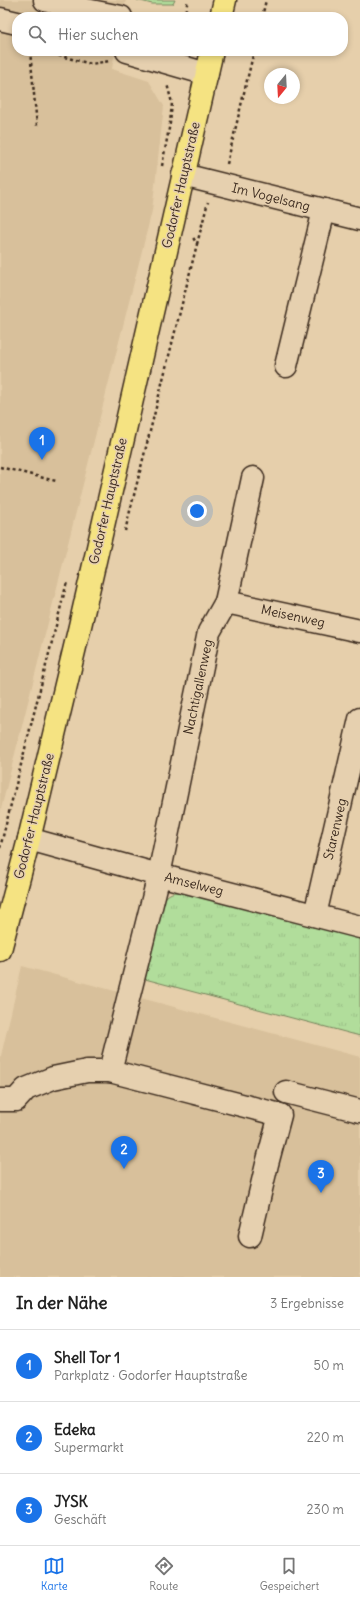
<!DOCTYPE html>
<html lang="de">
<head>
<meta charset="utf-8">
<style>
	:root { --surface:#fff; --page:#f6f6f6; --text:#222; --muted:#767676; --line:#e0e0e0; --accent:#1a73e8 }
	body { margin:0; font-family:Delius,sans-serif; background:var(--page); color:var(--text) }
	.compass { position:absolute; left:264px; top:68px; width:36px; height:36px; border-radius:50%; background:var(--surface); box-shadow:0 2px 6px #0003; rotate:198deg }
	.you { position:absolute; left:197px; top:511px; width:14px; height:14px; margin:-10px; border:3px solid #fff; border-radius:50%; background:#1a73e8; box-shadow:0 0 0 6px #1a73e833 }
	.badge { display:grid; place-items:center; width:26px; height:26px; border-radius:50%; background:var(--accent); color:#fff; font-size:13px; font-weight:700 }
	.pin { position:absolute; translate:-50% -33px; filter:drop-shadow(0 1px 2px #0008) }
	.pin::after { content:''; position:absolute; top:21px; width:14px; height:12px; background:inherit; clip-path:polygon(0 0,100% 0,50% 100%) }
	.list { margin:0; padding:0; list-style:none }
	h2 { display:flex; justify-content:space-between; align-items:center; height:52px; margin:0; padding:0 16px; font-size:17px }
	h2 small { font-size:13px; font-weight:400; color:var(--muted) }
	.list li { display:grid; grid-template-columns:26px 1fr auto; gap:12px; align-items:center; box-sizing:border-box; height:72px; padding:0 16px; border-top:1px solid var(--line) }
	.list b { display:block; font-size:15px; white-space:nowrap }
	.list p { margin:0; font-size:13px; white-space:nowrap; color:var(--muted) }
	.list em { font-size:13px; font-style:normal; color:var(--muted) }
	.icon { flex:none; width:22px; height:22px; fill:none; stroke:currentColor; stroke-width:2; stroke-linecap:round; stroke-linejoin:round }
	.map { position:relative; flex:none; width:360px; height:1277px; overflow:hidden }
	.search { position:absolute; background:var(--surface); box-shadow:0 2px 6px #0003; left:12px; right:12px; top:12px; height:44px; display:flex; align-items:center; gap:10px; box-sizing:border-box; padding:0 14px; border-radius:16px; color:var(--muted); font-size:15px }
	.sheet { height:268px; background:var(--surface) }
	nav { display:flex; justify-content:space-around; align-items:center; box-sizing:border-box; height:56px; border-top:1px solid var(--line); background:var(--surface); font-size:11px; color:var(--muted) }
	nav a { display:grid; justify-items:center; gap:2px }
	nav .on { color:var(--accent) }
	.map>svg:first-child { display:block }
	.built { fill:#d8c09b }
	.grass { fill:url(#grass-tufts); stroke:#76845c }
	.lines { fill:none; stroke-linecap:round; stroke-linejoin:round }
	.minor-casing { stroke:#3b2a1e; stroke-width:25 }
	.major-casing { stroke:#3b2a1e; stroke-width:25 }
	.path { stroke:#3b2a1e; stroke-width:2.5; stroke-dasharray:3 3; stroke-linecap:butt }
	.minor { stroke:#e6d0af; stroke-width:22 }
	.major { stroke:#f5e382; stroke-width:22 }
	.labels { text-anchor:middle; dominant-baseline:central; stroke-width:3; stroke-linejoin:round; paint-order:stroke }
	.street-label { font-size:13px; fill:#3b2a1e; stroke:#e6d0af }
</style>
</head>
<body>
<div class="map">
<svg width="360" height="1277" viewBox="0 0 360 1277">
	<defs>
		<pattern id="grass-tufts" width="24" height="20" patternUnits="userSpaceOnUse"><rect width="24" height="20" fill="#b1dd9b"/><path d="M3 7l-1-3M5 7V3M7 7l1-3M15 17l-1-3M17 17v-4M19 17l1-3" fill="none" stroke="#99be85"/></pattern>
	</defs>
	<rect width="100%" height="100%" fill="#e6cfab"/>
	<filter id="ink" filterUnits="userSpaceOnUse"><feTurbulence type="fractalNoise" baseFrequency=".025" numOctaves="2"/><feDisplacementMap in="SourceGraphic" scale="8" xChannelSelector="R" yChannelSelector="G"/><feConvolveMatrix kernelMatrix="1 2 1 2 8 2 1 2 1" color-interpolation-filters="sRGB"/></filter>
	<g filter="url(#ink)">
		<g class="built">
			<polygon points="0,0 126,0 122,17 17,17 17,51 115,51 112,69 149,81 164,106 152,211 0,813"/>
			<polygon points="22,966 360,1057 360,1277 0,1277 0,1060"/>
		</g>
		<g class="grass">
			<polygon points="137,0 175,0 173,4 152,4"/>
			<path d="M183 891 360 939V1036L145 979C149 961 156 910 166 897 171 892 176 892 183 891Z"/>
		</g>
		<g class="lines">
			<g class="minor-casing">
				<g id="minor">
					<polyline points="45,0 86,10 121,17"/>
					<polyline points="0,19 17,23"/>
					<polyline points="127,51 207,74"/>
					<polyline points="183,175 360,219"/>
					<polyline points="286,366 324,210"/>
					<polyline points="226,602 360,631"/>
					<polyline points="29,839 159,875 360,927"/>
					<polyline points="315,915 360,719"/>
					<polyline points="110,1071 159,875 209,632 226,602 253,478"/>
					<polyline points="286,1092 360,1111"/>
					<polyline points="0,1100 16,1100 26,1089 53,1078 87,1071 110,1071 280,1115 267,1164 250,1236"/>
				</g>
			</g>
			<g class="major-casing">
				<g id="major">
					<polyline points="221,17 225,0"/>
					<polyline points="0,950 29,839 80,626 212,51"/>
				</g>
			</g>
			<g class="path">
				<polyline points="184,17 188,0"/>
				<polyline points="262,17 266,0"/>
				<polyline points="30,51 37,126"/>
				<polyline points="41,51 91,64 109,61"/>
				<polyline points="227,164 254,51"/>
				<polyline points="162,166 170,123 172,103 167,84"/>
				<polyline points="197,244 208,202"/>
				<polyline points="0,467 56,481"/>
				<polyline points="125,531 197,244 192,236"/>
				<polyline points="0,848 67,582"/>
			</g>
			<use href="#minor" class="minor"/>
			<use href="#major" class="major"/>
		</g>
	</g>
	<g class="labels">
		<g class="street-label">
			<text transform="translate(181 185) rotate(-77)">Godorfer Hauptstraße</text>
			<text transform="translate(271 197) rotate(14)">Im Vogelsang</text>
			<text transform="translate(108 501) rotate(-77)">Godorfer Hauptstraße</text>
			<text transform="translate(293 616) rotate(12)">Meisenweg</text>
			<text transform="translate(198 687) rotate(-78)">Nachtigallenweg</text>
			<text transform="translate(34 816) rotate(-76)">Godorfer Hauptstraße</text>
			<text transform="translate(335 829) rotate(-77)">Starenweg</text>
			<text transform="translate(194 884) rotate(14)">Amselweg</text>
		</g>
	</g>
</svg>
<svg class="compass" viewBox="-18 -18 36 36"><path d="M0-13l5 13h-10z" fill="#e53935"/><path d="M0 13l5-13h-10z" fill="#767676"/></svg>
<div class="you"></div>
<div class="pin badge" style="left:42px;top:460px">1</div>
<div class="pin badge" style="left:124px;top:1169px">2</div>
<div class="pin badge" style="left:321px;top:1193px">3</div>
<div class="search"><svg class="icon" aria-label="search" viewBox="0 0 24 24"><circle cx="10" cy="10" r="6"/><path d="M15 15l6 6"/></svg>Hier suchen</div>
</div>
<section class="sheet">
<h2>In der Nähe<small>3 Ergebnisse</small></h2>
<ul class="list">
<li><span class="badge">1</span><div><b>Shell Tor 1</b><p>Parkplatz · Godorfer Hauptstraße</p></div><em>50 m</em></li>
<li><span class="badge">2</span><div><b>Edeka</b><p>Supermarkt</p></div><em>220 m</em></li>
<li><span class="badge">3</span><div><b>JYSK</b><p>Geschäft</p></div><em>230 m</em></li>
</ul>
</section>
<nav>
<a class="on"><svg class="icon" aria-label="map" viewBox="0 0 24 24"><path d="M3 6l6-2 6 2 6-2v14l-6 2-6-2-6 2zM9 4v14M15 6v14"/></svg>Karte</a>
<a><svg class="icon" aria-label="directions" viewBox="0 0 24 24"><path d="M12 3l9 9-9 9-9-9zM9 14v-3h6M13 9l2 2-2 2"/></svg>Route</a>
<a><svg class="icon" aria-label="saved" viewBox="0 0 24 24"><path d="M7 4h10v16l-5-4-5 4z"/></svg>Gespeichert</a>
</nav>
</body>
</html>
